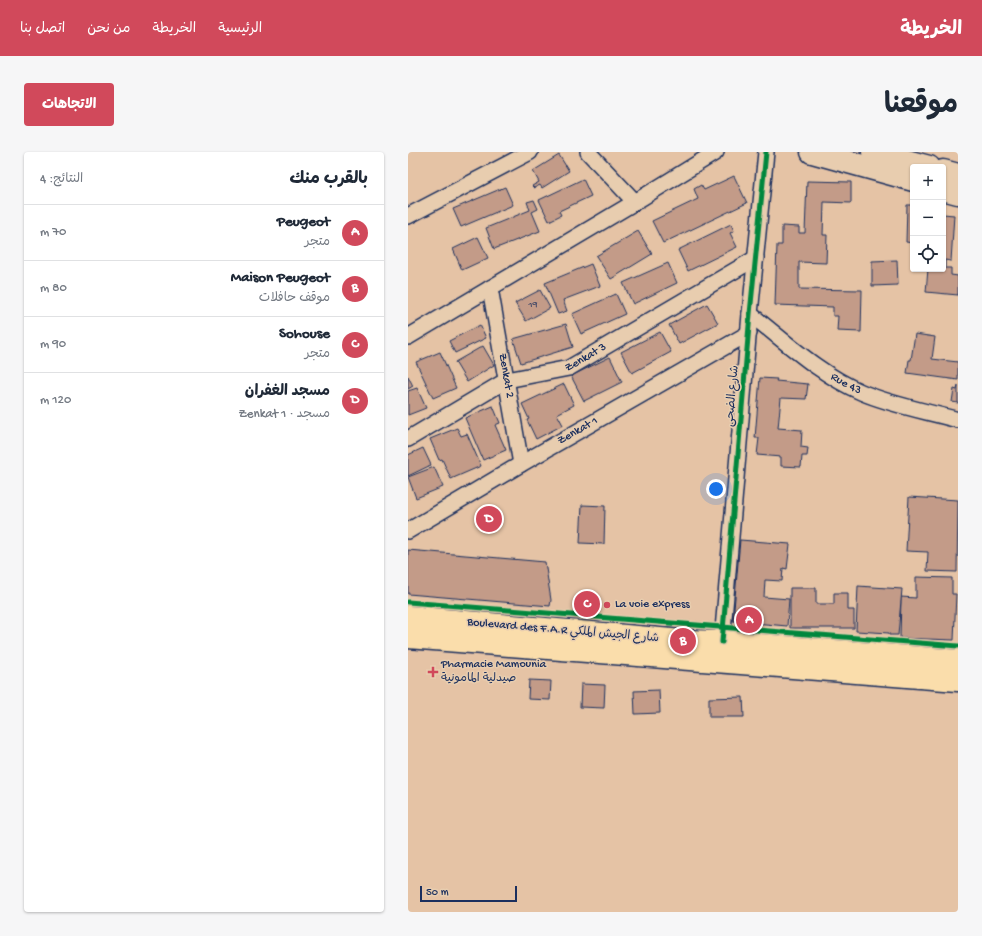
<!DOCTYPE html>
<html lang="ar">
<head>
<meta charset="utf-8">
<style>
	:root { --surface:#fff; --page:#f6f6f7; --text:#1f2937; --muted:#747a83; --line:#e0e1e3; --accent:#d1495b }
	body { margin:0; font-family:"Gochi Hand","Playpen Sans Arabic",sans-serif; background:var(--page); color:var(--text); direction:rtl }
	.controls { position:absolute; right:12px; top:12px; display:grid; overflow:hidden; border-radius:4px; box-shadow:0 1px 3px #0004 }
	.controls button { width:36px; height:36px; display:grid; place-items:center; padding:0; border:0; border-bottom:1px solid var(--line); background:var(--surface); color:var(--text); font:20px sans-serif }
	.scale { position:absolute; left:12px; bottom:10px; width:97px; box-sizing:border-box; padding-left:4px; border:2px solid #1b2f5e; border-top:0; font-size:11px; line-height:14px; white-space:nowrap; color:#1b2f5e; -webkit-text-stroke:3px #e8cdaf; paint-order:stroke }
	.you { position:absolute; left:308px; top:337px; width:14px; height:14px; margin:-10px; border:3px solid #fff; border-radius:50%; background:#1a73e8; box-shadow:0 0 0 6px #1a73e833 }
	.badge { display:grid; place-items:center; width:26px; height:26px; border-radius:50%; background:var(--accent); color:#fff; font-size:13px; font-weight:700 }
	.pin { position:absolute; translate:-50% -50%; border:2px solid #fff; box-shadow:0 1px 4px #0006 }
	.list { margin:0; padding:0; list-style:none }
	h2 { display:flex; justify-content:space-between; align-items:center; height:52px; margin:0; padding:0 16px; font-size:17px }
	h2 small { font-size:13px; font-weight:400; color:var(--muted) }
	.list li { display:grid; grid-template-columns:26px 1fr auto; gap:12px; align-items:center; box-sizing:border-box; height:56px; padding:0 16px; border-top:1px solid var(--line) }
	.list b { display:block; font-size:15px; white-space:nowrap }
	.list p { margin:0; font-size:13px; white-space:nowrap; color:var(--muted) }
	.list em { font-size:13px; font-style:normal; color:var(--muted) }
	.icon { flex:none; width:22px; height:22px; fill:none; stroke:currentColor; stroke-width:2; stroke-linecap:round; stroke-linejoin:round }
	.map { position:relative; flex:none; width:550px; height:760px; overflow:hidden; direction:ltr; border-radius:4px }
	header { display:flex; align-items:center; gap:24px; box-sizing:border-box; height:56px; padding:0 20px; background:var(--accent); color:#fff }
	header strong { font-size:19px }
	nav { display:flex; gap:22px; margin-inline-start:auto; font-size:14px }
	.intro { display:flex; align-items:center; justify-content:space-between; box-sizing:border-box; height:96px; padding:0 24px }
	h1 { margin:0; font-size:28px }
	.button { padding:10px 18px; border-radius:4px; background:var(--accent); color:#fff; font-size:14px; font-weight:700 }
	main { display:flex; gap:24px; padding:0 24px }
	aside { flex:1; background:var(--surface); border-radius:4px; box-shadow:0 1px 3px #0004 }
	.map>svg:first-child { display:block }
	.building { fill:#c39b88; stroke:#1b2f5e }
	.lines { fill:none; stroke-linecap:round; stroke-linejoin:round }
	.street-casing { stroke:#1b2f5e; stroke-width:18 }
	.secondary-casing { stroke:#1b2f5e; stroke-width:25 }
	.primary-casing { stroke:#1b2f5e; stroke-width:25 }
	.street { stroke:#e8cdaf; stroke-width:15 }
	.secondary { stroke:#e8cdaf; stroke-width:22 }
	.primary { stroke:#faddab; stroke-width:22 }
	.cycleway-casing { stroke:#e8cdaf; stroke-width:8 }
	.cycleway { stroke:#00873e; stroke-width:5 }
	.poi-dot { fill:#d1495b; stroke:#e8cdaf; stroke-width:1.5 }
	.labels { text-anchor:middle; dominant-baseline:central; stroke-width:3; stroke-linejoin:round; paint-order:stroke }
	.number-label { font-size:10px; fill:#454a68 }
	.street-label { font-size:12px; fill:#1b2f5e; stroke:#e8cdaf }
	.poi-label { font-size:12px; fill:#1b2f5e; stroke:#e8cdaf; text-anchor:start }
</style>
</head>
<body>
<header>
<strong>الخريطة</strong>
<nav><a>الرئيسية</a><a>الخريطة</a><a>من نحن</a><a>اتصل بنا</a></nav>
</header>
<div class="intro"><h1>موقعنا</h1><a class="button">الاتجاهات</a></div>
<main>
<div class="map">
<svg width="550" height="760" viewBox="0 0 550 760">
	<rect width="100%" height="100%" fill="#e5c3a5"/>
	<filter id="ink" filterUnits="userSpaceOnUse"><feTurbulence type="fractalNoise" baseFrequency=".025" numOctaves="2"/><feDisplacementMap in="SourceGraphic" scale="8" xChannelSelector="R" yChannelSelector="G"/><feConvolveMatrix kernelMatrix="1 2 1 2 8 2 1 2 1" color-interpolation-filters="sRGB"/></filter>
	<g filter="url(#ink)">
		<g class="building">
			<polygon points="151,3 161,19 134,36 132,33 126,36 124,34 131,30 125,19"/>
			<polygon points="326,24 339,51 255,91 244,69 290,47 286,37 293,33 296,38"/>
			<polygon points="175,27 183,44 151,59 153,63 141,69 131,48"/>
			<polygon points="399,29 443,30 443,51 416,50 415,83 419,83 418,111 391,110 391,137 454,138 453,180 429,179 430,164 425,164 425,155 367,153 369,93 374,93 374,74 391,75 391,81 397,81"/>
			<polygon points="97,35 105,53 53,75 45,57"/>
			<polygon points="126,48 130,57 124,60 132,79 86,97 78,76 122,58 119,50"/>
			<polygon points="499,53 505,53 505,91 498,90"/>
			<polygon points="535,62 546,63 543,109 537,108 537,116 543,116 543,123 550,124 550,143 518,140 520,117 535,117"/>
			<polygon points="323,72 326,79 322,81 329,95 280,119 270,98"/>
			<polygon points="230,79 244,102 203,127 188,104"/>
			<polygon points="70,85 80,106 54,118 45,97"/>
			<polygon points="489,108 490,133 464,134 464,109"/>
			<polygon points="260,111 269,131 225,152 215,131"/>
			<polygon points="183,112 192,134 155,148 159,159 150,162 137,131"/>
			<polygon points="132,138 142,156 118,169 107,151"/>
			<polygon points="208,142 217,162 173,182 164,162"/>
			<polygon points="299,152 310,171 271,192 261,173"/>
			<polygon points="158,172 165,195 113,211 105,187"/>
			<polygon points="72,173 78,186 47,201 41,189"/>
			<polygon points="252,180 263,200 224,221 213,200"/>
			<polygon points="507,182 527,185 524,207 550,210 550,228 499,221 501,208 503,208"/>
			<polygon points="75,194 86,213 59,230 47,210"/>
			<polygon points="32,200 48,236 25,246 8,210"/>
			<polygon points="202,205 214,230 176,249 163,224"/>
			<polygon points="0,224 5,234 0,237"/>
			<polygon points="352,226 369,227 368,229 400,232 398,247 373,246 370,276 394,278 393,295 400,296 399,304 394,304 393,315 373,314 373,305 349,303 351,286 347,286"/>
			<polygon points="156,232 166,253 149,262 155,273 128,287 119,268 121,267 114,252"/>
			<polygon points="550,233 550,251 544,250 546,237 549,238"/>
			<polygon points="9,236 18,256 0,263 0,239"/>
			<polygon points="85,254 92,271 87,273 98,298 75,308 57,266"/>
			<polygon points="49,276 53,284 59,282 73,314 43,327 34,307 31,308 22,287"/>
			<polygon points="15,296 23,313 0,324 0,303"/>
			<polygon points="26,315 35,335 8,346 0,325"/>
			<polygon points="501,345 550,348 549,420 519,419 520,400 498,399"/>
			<polygon points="174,353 197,354 196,392 172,391"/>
			<polygon points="332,388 382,392 379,417 375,416 374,429 357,428 356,445 381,447 379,474 325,469"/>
			<polygon points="0,398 137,410 143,448 142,454 0,442"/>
			<polygon points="508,425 544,426 544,442 548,442 546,488 492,486 493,445 508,446"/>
			<polygon points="450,434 494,437 490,483 481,483 481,481 448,479"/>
			<polygon points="382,436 408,436 408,452 426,452 426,441 440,441 440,458 446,458 446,476 382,476"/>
			<polygon points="121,528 143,529 142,548 120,547"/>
			<polygon points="173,532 197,533 196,556 172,555"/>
			<polygon points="251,538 252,561 227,562 226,539"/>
			<polygon points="335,545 336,565 301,565 301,546"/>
		</g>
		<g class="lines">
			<g class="street-casing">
				<g id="street">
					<polyline points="180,0 227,50"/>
					<polyline points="0,64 122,0"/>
					<path id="s1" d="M82 136 113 312"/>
					<path id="s2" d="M342 162C377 189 411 222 453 240 483 253 518 259 550 268"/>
					<polyline points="0,185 227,50 308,0"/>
					<path id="s3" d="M0 287 99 228 161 216 348 106"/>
					<path id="s4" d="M0 379 113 312 341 181"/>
					<polyline points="314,490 342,162 358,0"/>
				</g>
			</g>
			<g class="secondary-casing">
				<g id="secondary">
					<polyline points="404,0 505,28"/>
					<polyline points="465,0 521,15"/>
					<polyline points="535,19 550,23"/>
					<polyline points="535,37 550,41"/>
				</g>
			</g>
			<g class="primary-casing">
				<g id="primary">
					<polyline points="0,465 275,489 314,490 550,509"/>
					<polyline points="0,485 550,528"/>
				</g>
			</g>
			<use href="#street" class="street"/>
			<use href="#secondary" class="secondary"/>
			<use href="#primary" class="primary"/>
			<g class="cycleway-casing">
				<g id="cycleway">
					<polyline points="0,450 550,494"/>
					<polyline points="314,490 342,162 358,0"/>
				</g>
			</g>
			<use href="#cycleway" class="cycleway"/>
		</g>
	</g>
	<g class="poi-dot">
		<circle cx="199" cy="453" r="4"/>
		<path d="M23 514h4v4h4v4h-4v4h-4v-4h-4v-4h4z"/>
	</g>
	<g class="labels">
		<g class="number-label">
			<text x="125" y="153">19</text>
		</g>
		<g class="street-label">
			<text stroke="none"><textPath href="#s3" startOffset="198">Zenkat 3</textPath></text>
			<text stroke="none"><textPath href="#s1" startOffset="89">Zenkat 2</textPath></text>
			<text stroke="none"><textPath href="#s2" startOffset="119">Rue 43</textPath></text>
			<text transform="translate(325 244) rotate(-85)">شارع الضحى</text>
			<text stroke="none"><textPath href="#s4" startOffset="197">Zenkat 1</textPath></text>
			<text transform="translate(155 479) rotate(5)">Boulevard des F.A.R شارع الجيش الملكي</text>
		</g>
		<g class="poi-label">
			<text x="207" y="453">La voie express</text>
			<text x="33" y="513">Pharmacie Mamounia<tspan x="33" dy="14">صيدلية المامونية</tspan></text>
		</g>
	</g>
</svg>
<div class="controls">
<button>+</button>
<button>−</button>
<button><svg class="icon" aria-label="locate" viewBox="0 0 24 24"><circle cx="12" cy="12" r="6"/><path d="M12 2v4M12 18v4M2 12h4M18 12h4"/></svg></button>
</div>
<div class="scale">50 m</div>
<div class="you"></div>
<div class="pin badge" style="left:341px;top:468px">A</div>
<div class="pin badge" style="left:275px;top:489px">B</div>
<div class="pin badge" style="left:179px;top:452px">C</div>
<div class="pin badge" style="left:81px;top:367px">D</div>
</div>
<aside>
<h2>بالقرب منك<small>النتائج: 4</small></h2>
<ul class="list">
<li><span class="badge">A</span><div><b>Peugeot</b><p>متجر</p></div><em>70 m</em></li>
<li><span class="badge">B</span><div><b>Maison Peugeot</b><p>موقف حافلات</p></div><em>80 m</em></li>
<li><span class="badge">C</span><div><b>Sohouse</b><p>متجر</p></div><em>90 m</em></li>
<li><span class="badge">D</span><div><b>مسجد الغفران</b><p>مسجد · Zenkat 1</p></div><em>120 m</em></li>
</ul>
</aside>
</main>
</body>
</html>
